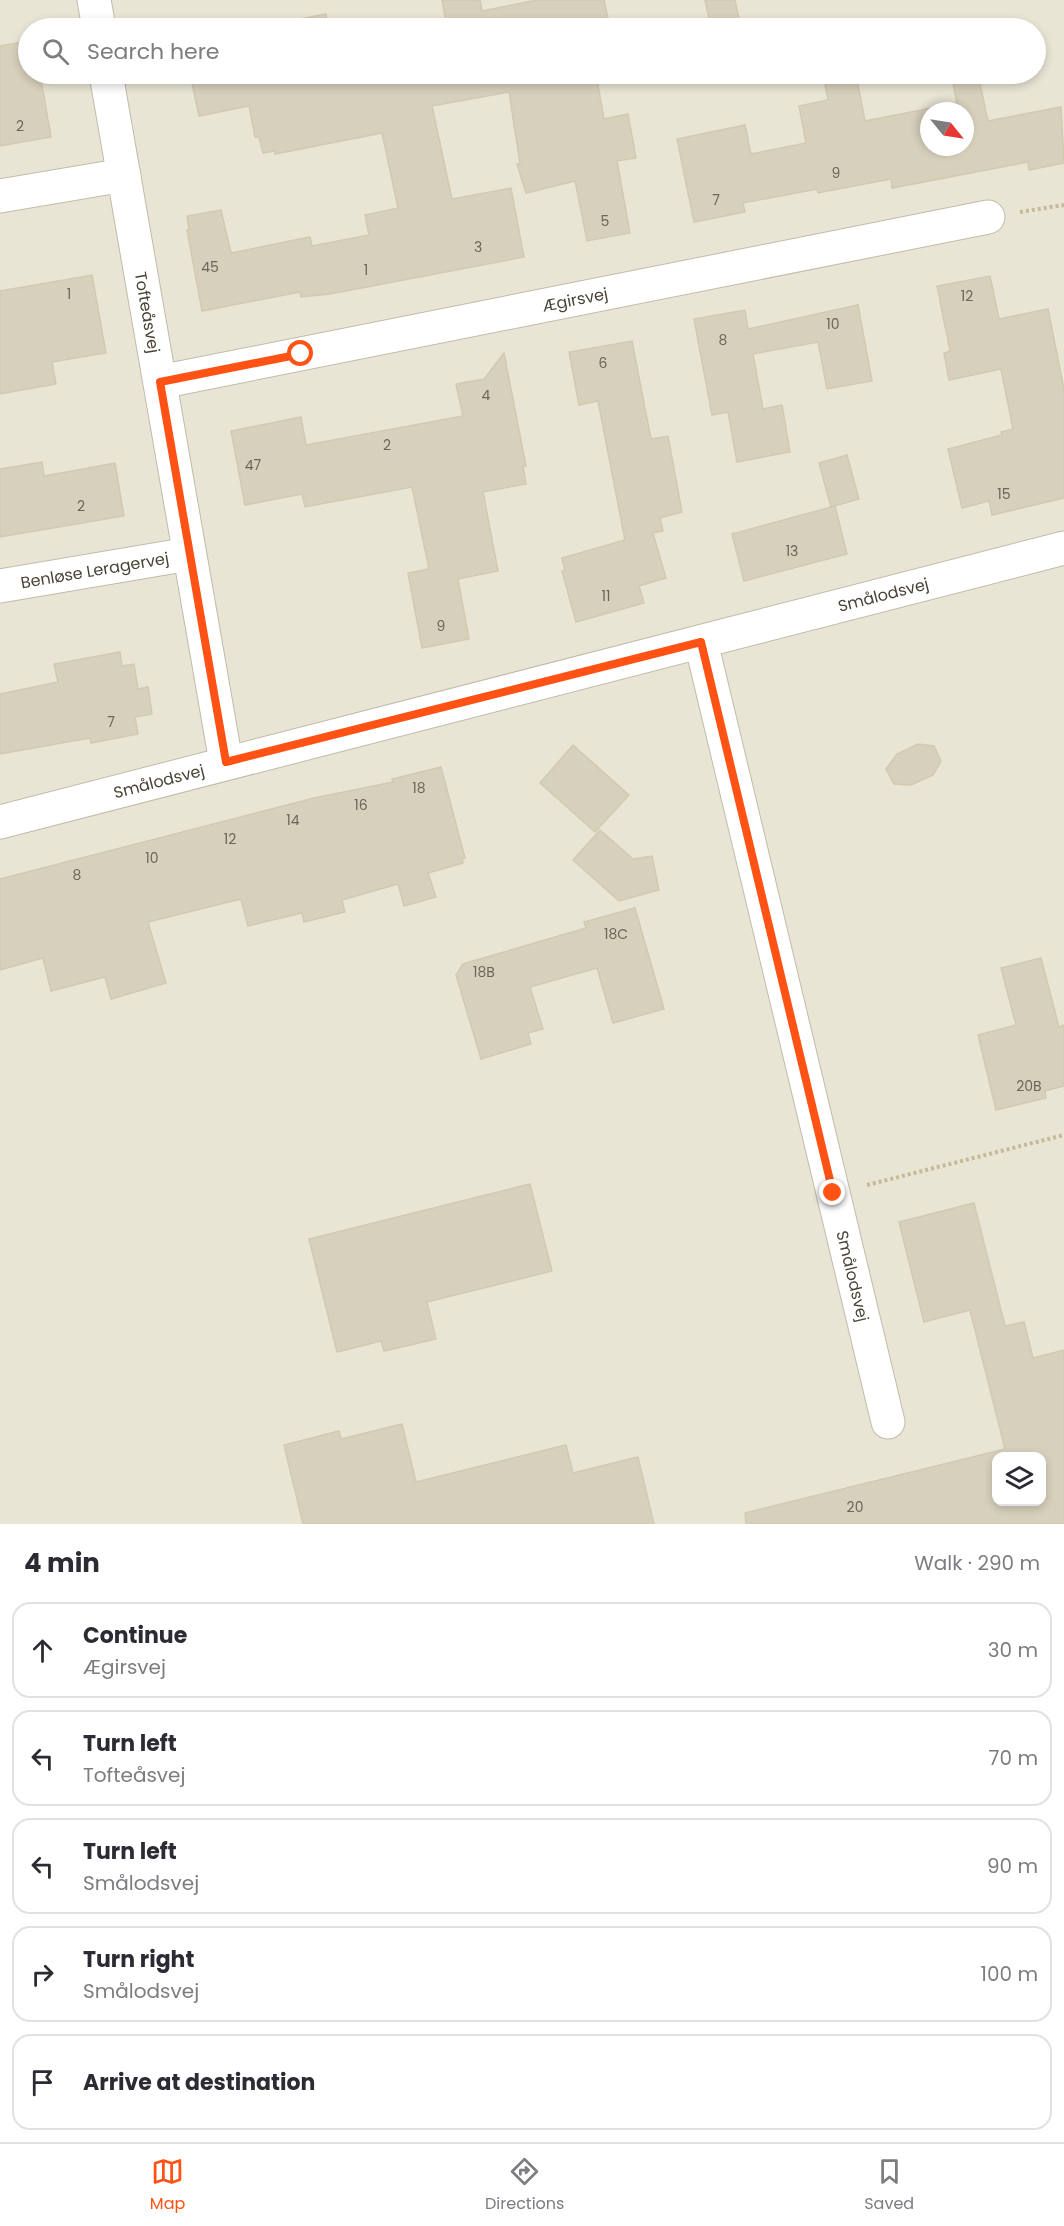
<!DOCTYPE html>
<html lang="en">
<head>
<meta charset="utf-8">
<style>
	:root { --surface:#fff; --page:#f7f7f7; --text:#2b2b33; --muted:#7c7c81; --line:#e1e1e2; --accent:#ff5214 }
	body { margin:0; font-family:Poppins,sans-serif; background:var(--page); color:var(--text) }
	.controls { position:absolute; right:18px; bottom:18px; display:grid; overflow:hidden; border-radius:12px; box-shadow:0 3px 9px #0003 }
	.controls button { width:54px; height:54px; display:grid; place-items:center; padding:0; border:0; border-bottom:2px solid var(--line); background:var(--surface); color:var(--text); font:30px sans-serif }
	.compass { position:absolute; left:920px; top:102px; width:54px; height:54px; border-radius:50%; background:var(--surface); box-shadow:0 3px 9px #0003; rotate:120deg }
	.stop { position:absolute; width:18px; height:18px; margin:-14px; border:4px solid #ff5214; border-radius:50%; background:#fff }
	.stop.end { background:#ff5214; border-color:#fff; box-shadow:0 2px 6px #0008 }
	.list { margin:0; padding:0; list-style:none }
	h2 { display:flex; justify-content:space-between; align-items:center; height:78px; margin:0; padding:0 24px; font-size:26px }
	h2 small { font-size:20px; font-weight:400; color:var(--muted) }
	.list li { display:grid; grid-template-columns:39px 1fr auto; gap:18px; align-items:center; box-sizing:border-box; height:96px; margin:0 12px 12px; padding:0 12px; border:2px solid var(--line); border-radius:18px }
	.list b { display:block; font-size:22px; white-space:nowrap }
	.list p { margin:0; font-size:20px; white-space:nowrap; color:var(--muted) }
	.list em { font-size:20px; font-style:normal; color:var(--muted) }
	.icon { flex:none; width:33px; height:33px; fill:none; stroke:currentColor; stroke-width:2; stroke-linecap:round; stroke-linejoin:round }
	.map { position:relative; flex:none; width:1064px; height:1524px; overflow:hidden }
	.search { position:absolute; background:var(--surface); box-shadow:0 3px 9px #0003; left:18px; right:18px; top:18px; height:66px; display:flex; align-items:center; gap:15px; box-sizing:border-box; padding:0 21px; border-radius:33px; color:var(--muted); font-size:22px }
	.sheet { height:618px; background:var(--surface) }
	nav { display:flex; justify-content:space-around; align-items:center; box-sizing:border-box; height:84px; border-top:2px solid var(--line); background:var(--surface); font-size:16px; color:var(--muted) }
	nav a { display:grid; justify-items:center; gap:3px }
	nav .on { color:var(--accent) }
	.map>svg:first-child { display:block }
	.residential { fill:#e9e5d5; fill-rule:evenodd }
	.building { fill:#d7d0bc; stroke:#d3c9af; stroke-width:1.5; fill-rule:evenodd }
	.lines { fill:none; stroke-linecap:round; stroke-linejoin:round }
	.minor-casing { stroke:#c1bba9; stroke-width:35 }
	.path { stroke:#c4ba99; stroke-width:4; stroke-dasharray:3 3; stroke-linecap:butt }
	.minor { stroke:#fff; stroke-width:33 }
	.route { stroke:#ff5214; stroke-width:8 }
	.labels { text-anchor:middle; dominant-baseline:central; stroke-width:4.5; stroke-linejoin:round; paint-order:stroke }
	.number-label { font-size:14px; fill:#6c6658 }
	.street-label { font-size:16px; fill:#494336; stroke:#fff }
</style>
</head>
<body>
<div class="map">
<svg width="1064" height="1524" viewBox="0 0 1064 1524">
	<rect width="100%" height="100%" fill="#f5f2e7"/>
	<path class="residential" d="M0 0H1064V1524H0ZM28 28H1036V74H28ZM929 111H965V147H929ZM996 1456H1042V1502H996Z"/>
	<g class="building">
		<polygon points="442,0 480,0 482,11 537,0 604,0 610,28 447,28"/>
		<polygon points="705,0 735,0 741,28 711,28"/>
		<polygon points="326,14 328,28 254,28"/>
		<polygon points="28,41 28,74 40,74 51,137 0,146 0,46"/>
		<polygon points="190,74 596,74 604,119 628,114 636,158 617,161 630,233 587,241 575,181 526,193 517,164 520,164 509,92 432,106 452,199 511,188 524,257 330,294 301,297 300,292 202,311 187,230 189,229 187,216 221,210 231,253 310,237 312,246 369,235 365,215 398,208 382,133 275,154 275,151 263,153 259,137 255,137 249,106 199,116"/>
		<path d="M823 74H856L865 121 957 103 951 74H978L988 121 1061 107 1064 163 1029 170 1028 162 892 188 891 179 818 193 817 189 743 203 745 212 694 222 677 139 745 125 751 154 806 143 799 106 828 100ZM929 111H965V147H929Z"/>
		<polygon points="92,275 106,353 52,362 56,384 0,394 0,291"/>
		<polygon points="990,276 999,319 1048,309 1064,389 1064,498 992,515 989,501 962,508 948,449 1002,435 1001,432 1013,429 1001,369 949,380 944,353 950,351 937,286"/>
		<polygon points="858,305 872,381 827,389 818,342 753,354 763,409 782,405 790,452 737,462 728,412 712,415 694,319 745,310 748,329"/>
		<polygon points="632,341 651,439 668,436 682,512 660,518 663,531 653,533 666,578 639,586 644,603 576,622 562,571 565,570 562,558 625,540 598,401 579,405 569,352"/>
		<polygon points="504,353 526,466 523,467 526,484 483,492 498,571 458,579 469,639 422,648 408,573 429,569 412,487 305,507 302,494 245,505 231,431 301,417 306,445 463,416 456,384 484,379"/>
		<polygon points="847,455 859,499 831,507 819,463"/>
		<polygon points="42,462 44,476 115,463 124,516 0,537 0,469"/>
		<polygon points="835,506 847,554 744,581 732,534"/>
		<polygon points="120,652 122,666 134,664 138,689 148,687 152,714 135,717 138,734 91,743 90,738 0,754 0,694 58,682 54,664"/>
		<polygon points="918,744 934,746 941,761 933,775 911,785 894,784 886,769 897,754"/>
		<polygon points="573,745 629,795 595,832 540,783"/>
		<polygon points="441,767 465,858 462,859 463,863 428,873 436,897 404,906 398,884 342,900 345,912 304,922 302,913 248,926 241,899 148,922 166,983 111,999 105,977 51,991 43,958 0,970 0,879 314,798 393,782 392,779"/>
		<polygon points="600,830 633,859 652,856 659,890 619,901 573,860"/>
		<polygon points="635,908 664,1009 613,1023 597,968 530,987 543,1029 528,1033 531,1044 481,1059 456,975 463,964 586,928 584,922"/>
		<polygon points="1041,958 1059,1027 1064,1025 1064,1086 1045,1091 1046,1098 996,1110 978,1035 1016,1025 1001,968"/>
		<polygon points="530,1184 552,1271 427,1302 436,1339 384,1351 381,1341 337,1352 309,1239"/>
		<path d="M974 1203 1005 1326 1024 1322 1033 1358 1064 1350V1524H746L745 1513 1005 1449 970 1310 924 1322 899 1222ZM996 1456H1041V1502H996Z"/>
		<polygon points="402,1424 416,1482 566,1445 573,1473 638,1457 654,1524 303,1524 284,1445 339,1431 341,1439"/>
	</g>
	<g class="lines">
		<g class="minor-casing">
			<g id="minor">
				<polyline points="94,0 99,28"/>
				<path id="s1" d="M106 74 226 762"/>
				<polyline points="0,196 124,175"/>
				<path id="s2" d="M160 382 988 217"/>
				<path id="s3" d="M0 586 189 554"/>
				<path id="s4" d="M701 642 888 1422"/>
				<path id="s5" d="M0 822 1064 548"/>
			</g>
		</g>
		<g class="path">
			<polyline points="1020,212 1064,205"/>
			<polyline points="867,1185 1064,1135"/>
		</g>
		<use href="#minor" class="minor"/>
	</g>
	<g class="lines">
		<polyline class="route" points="301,354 160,382 226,762 701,642 833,1193"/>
	</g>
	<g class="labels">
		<g class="number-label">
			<text x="20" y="126">2</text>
			<text x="836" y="173">9</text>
			<text x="716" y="200">7</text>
			<text x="605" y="221">5</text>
			<text x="478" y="247">3</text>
			<text x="210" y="267">45</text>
			<text x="366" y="270">1</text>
			<text x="69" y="294">1</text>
			<text x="967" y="296">12</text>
			<text x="833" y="324">10</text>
			<text x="723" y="340">8</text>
			<text x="603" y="363">6</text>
			<text x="486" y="395">4</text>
			<text x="387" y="445">2</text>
			<text x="253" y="465">47</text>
			<text x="1004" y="494">15</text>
			<text x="81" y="506">2</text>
			<text x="792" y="551">13</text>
			<text x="606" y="596">11</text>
			<text x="441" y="626">9</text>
			<text x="111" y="722">7</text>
			<text x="419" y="788">18</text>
			<text x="361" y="805">16</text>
			<text x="293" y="820">14</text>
			<text x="230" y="839">12</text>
			<text x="152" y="858">10</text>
			<text x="77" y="875">8</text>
			<text x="616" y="934">18C</text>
			<text x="484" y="972">18B</text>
			<text x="1029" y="1086">20B</text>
			<text x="855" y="1507">20</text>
		</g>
		<g class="street-label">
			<text stroke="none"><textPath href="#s2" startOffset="423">Ægirsvej</textPath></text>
			<text stroke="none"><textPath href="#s1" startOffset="242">Tofteåsvej</textPath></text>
			<text stroke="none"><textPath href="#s3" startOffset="96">Benløse Leragervej</textPath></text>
			<text stroke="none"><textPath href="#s5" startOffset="912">Smålodsvej</textPath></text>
			<text stroke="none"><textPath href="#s5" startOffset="164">Smålodsvej</textPath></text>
			<text stroke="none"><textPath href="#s4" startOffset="652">Smålodsvej</textPath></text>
		</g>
	</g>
</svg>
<div class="controls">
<button><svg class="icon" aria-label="layers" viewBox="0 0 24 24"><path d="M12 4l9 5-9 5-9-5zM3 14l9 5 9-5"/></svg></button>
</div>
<svg class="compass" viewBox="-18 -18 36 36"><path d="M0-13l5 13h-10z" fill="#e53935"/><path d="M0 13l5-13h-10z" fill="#7c7c81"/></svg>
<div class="stop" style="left:301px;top:354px"></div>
<div class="stop end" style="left:833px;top:1193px"></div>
<div class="search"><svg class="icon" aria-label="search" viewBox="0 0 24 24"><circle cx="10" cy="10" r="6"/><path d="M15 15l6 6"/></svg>Search here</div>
</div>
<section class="sheet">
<h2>4 min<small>Walk · 290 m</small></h2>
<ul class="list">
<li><svg class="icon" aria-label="ahead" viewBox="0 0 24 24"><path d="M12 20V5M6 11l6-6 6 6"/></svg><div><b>Continue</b><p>Ægirsvej</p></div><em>30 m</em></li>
<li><svg class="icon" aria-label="left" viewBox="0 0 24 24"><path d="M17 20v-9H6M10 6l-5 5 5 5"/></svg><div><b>Turn left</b><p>Tofteåsvej</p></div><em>70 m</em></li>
<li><svg class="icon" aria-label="left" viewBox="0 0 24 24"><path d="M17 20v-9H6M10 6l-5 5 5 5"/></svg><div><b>Turn left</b><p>Smålodsvej</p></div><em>90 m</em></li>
<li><svg class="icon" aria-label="right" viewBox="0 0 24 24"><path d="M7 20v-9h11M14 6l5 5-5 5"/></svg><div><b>Turn right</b><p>Smålodsvej</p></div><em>100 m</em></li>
<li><svg class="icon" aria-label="arrive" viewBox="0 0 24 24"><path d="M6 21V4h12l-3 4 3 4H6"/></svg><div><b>Arrive at destination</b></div></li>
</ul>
</section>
<nav>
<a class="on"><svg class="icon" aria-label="map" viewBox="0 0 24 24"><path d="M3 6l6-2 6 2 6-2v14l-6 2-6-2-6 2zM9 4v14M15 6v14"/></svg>Map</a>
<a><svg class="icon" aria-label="directions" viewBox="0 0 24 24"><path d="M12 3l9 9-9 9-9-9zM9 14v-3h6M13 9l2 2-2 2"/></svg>Directions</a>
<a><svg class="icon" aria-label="saved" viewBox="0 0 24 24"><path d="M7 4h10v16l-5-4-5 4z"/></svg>Saved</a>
</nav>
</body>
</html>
